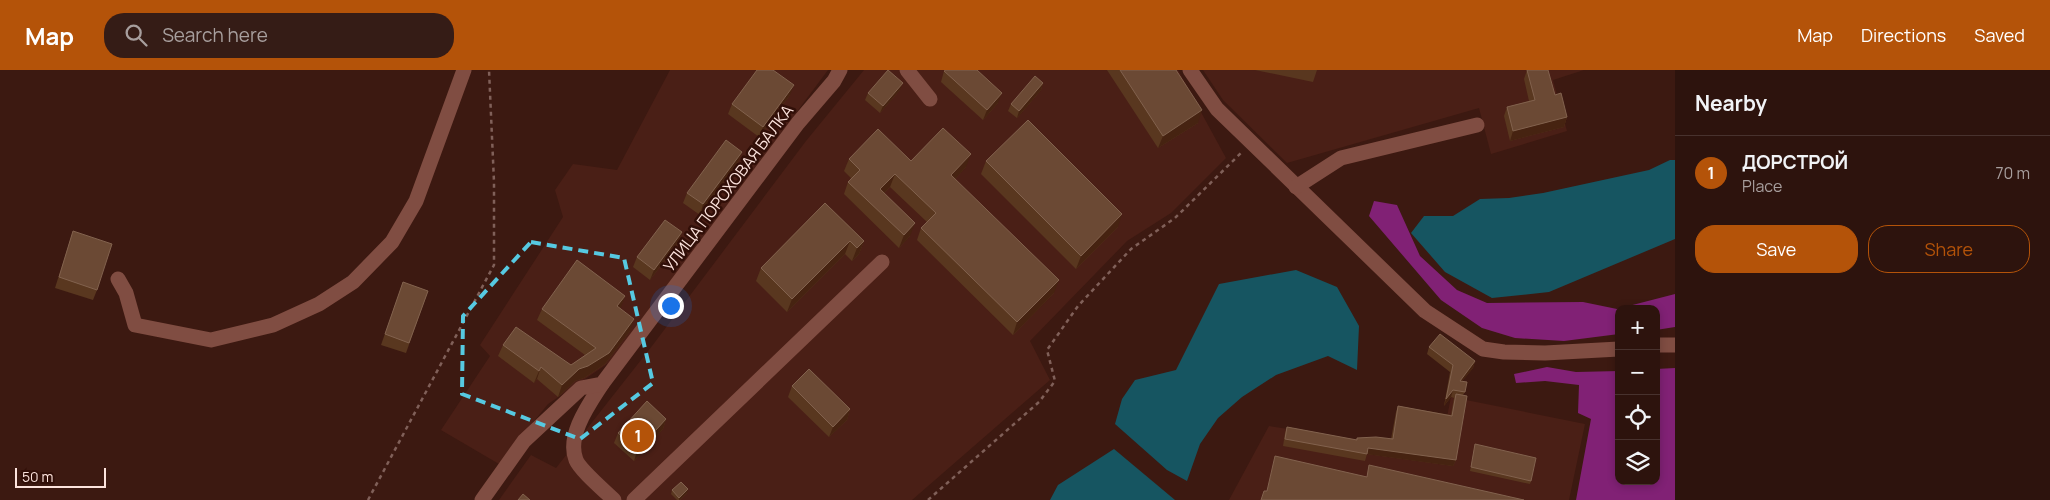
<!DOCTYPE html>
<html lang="en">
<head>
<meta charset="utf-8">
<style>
	:root { --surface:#2d130d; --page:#351c16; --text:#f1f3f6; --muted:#a79e9d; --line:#48322e; --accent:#b45309 }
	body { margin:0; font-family:Manrope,sans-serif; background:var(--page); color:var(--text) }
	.controls { position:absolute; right:15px; bottom:15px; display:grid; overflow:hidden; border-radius:10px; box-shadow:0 2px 8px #0003 }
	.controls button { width:45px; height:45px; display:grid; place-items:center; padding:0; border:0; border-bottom:1px solid var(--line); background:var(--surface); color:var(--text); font:25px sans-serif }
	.scale { position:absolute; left:15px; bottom:12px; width:91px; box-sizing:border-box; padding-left:5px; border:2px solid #fce3dd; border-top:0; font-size:14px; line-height:18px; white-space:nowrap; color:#fce3dd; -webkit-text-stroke:4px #310f08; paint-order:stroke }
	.you { position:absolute; left:670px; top:235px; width:18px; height:18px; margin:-12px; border:4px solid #fff; border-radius:50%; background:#1a73e8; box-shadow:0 0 0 8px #1a73e833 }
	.badge { display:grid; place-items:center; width:32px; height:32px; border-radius:50%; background:var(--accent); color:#fff; font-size:16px; font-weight:700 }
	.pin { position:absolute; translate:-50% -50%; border:2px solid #fff; box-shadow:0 1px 5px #0006 }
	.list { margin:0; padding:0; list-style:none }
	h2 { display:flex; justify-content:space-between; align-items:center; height:65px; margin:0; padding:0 20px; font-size:21px }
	h2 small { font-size:16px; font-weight:400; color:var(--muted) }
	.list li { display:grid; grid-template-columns:32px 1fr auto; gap:15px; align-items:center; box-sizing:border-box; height:75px; padding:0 20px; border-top:1px solid var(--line) }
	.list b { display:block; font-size:19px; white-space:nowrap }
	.list p { margin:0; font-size:16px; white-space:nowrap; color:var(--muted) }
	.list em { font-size:16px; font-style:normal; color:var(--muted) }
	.actions { display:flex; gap:10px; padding:15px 20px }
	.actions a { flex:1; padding:11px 0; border:1px solid var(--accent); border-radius:20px; text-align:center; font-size:18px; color:var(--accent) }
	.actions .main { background:var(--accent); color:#fff }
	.icon { flex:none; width:28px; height:28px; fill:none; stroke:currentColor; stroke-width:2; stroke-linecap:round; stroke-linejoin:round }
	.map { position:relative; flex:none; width:1675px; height:430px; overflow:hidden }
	header { display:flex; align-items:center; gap:30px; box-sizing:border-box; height:70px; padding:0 25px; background:var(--accent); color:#fff }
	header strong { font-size:24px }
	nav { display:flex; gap:28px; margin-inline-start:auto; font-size:18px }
	.search { width:350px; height:45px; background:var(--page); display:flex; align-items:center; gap:12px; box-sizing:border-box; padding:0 18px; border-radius:20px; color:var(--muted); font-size:19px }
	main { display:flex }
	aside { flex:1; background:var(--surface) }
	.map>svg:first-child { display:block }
	.built { fill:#4a1f16 }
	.forest { fill:#812175 }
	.water { fill:#165561 }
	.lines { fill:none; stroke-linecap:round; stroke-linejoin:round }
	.path { stroke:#806059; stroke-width:2.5; stroke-dasharray:4 4; stroke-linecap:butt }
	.minor { stroke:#804d42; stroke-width:15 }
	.wall { fill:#59371f }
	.shaded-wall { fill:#462311 }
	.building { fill:#6b4934; stroke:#82624e }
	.marked { fill:none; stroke:#56c9e1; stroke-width:4; stroke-dasharray:10 6; stroke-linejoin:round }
	.labels { text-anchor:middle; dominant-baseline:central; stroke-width:5; stroke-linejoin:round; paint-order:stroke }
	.street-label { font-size:16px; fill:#fce3dd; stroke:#310f08 }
</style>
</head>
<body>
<header>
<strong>Map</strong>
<div class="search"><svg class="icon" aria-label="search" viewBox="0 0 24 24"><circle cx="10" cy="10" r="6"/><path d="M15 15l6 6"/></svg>Search here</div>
<nav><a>Map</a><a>Directions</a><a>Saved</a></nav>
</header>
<main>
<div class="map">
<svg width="1675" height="430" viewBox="0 0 1675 430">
	<rect width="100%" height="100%" fill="#3c1911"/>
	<g class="built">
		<polygon points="670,0 828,0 610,292 548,334 499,394 441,360 490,286 480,275 563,147 555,120 573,94 617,100"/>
		<polygon points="864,0 1178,0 1226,88 1171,143 1127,171 1030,271 1050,310 912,430 499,430 531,385 556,398 652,276 806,71"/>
		<polygon points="1203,0 1584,0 1553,10 1567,61 1491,84 1479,38 1287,93 1223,30"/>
		<polygon points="1451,327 1585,354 1569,430 1229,430 1269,356 1440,382"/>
	</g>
	<g class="forest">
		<polygon points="1374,131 1397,135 1420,186 1457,220 1487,233 1583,232 1617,239 1675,224 1675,257 1656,260 1656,239 1619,239 1619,264 1564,271 1515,268 1482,258 1441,230 1369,146"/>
		<polygon points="1547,297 1576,302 1619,301 1619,411 1656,411 1656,299 1675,298 1675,430 1576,430 1591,349 1578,343 1579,315 1545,311 1516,313 1514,304"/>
	</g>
	<g class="water">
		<polygon points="1670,90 1675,90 1675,169 1549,222 1492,228 1445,202 1411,163 1424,146 1453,146 1480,129 1509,128 1543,123 1649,100"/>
		<polygon points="1296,200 1337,217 1359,256 1357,300 1328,286 1276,305 1242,327 1218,348 1200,374 1187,411 1167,400 1115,354 1122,329 1135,310 1176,300 1219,214"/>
		<polygon points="1114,379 1175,430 1050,430 1058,415"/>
	</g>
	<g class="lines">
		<g class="path">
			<polyline points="368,430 494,195 494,112 489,0"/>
			<polyline points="928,430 1039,332 1055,311 1047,280 1078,236 1131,179 1175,148 1243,81"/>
		</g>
		<g class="minor">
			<polyline points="907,0 930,29"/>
			<polyline points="1190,0 1217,39 1425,241 1483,279 1504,282 1545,283 1619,279"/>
			<polyline points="1296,117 1341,88 1477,55"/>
			<polyline points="118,209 126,223 135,255 211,270 273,255 319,234 353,212 392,172 416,131 464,0"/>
			<polyline points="1656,275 1675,275"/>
			<path d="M602 314C590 333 566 365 576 390 580 400 605 421 614 430"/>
			<polyline points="482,430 524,371 581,318 602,314 798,53 834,11 840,0"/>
			<polyline points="634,430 882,192"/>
		</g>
	</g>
	<g class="wall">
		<polygon points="1107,0 1176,0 1198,53 1158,78"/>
		<polygon points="1255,0 1317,0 1313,12"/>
		<polygon points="1527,0 1555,25 1567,47 1564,57 1510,71 1504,46 1507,37 1529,31 1524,9"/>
		<polygon points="944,1 998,33 983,50 941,12"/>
		<polygon points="1043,13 1041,20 1017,48 1008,41 1011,34"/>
		<polygon points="900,20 880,43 865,30 868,23"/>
		<polygon points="790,25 759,67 728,44 732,34"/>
		<polygon points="742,82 738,92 700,145 683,133 687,123"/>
		<polygon points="849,89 911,91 966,97 955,109 1054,223 1013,265 917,170 921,158 927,152 890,117 884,123 910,166 899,178 844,124 848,112 851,108 844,101"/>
		<polygon points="986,91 1118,157 1076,199 981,104"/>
		<polygon points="825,133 864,171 859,184 852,191 845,184 787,242 756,211 761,198"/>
		<polygon points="73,161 97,220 93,230 55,218"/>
		<polygon points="682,162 678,173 650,210 633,197 637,187"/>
		<polygon points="403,212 428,221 406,283 381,275"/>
		<polygon points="625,226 620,238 630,261 605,294 584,308 575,311 558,327 537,309 534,313 498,286 503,275 571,295 585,285 537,250 542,239"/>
		<polygon points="1429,277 1475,291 1473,298 1462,311 1465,322 1463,325 1456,390 1453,396 1367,384 1365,391 1283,376 1285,363 1287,357 1356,370 1357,368 1391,369 1396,342 1398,336 1451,345 1454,328 1451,327 1444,336 1450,302 1427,284"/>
		<polygon points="792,316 850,339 847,350 829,367 788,327"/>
		<polygon points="666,349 663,359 634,391 614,373 618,363"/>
		<polygon points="1475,374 1531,411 1530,414 1470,401"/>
		<polygon points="672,420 687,423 680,430 677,430 671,424"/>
	</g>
	<g class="shaded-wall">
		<polygon points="903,13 900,20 880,43 883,36"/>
		<polygon points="1043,13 1041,20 1017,48 1019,41"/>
		<polygon points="794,15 790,25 759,67 763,57"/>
		<polygon points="1002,23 998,33 983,50 987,40"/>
		<polygon points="1202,40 1198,53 1158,78 1163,66"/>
		<polygon points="1567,47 1564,57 1510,71 1513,61"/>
		<polygon points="742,82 738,92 700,145 703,134"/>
		<polygon points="971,84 966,97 947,118 951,105"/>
		<polygon points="895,104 890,117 875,132 880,119"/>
		<polygon points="1122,144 1118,157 1076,199 1081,186"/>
		<polygon points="915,153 910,166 899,178 904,165"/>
		<polygon points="682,162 678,173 650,210 654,200"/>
		<polygon points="850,171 845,184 787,242 792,229"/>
		<polygon points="864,171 859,184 852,191 857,178"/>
		<polygon points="1059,210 1054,223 1013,265 1017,252"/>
		<polygon points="625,226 621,237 613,248 617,236"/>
		<polygon points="634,249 630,261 605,294 584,308 575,311 558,327 562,315"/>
		<polygon points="1475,291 1473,298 1457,318 1460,311"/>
		<polygon points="541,297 537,309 534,313 539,301"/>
		<polygon points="1453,320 1451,327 1444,336 1446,329"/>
		<polygon points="850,339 847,350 829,367 833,357"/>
		<polygon points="666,349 663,359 634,391 637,381"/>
		<polygon points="1368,378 1456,390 1453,396 1366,384"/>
		<polygon points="688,419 687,423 680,430 679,430 679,428"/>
	</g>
	<g class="building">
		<polygon points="757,0 773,0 794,15 763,57 732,34"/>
		<polygon points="888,0 903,13 883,36 868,23"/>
		<polygon points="946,0 977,0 1002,23 987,40 944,1"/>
		<polygon points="1120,0 1176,0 1202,40 1163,66"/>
		<polygon points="1527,0 1548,0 1555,25 1561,23 1567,47 1513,61 1507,37 1535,30"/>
		<polygon points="1035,6 1043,13 1019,41 1011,34"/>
		<polygon points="1028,50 1122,144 1081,186 986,91"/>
		<polygon points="943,58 971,84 951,105 1059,210 1017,252 921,158 936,143 895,104 880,119 915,153 904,165 848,112 860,100 849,89 878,59 911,91"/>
		<polygon points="726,70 742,82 703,134 687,123"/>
		<polygon points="825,133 864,171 857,178 850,171 792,229 761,198"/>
		<polygon points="665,150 682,162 654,200 637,187"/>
		<polygon points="73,161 112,174 97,220 59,207"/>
		<polygon points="577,190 625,226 617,236 634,249 609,283 588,296 579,299 562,315 541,297 539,301 503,275 516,257 571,295 596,278 542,239"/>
		<polygon points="403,212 428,221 409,273 385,264"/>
		<polygon points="1440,264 1475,291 1460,311 1467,312 1465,322 1453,320 1446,329 1453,295 1429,277"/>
		<polygon points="809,299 850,339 833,357 792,316"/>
		<polygon points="1456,324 1467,326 1456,390 1368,378 1367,384 1285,369 1287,357 1357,370 1357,368 1376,367 1393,369 1398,336 1452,346"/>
		<polygon points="647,331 666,349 637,381 618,363"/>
		<polygon points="1475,374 1536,388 1531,411 1471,397"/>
		<polygon points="1275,386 1367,407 1369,395 1524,430 1261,430 1264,421 1267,421"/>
		<polygon points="681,412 688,419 679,428 672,420"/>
		<polygon points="523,424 530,430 518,430"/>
	</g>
	<path class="marked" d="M531 172 624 188 653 313 580 369 462 324 463 246Z"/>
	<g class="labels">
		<g class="street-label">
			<text transform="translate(728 118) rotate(-53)">УЛИЦА ПОРОХОВАЯ БАЛКА</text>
		</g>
	</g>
</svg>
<div class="controls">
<button>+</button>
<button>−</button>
<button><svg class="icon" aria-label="locate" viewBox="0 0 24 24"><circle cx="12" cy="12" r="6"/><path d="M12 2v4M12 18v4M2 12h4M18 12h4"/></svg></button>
<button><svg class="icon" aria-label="layers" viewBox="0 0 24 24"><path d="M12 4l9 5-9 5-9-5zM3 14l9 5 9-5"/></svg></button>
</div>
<div class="scale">50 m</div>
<div class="you"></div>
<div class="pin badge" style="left:638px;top:366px">1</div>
</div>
<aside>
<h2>Nearby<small></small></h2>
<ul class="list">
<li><span class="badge">1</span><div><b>ДОРСТРОЙ</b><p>Place</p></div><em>70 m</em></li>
</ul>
<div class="actions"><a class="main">Save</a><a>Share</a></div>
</aside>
</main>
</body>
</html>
